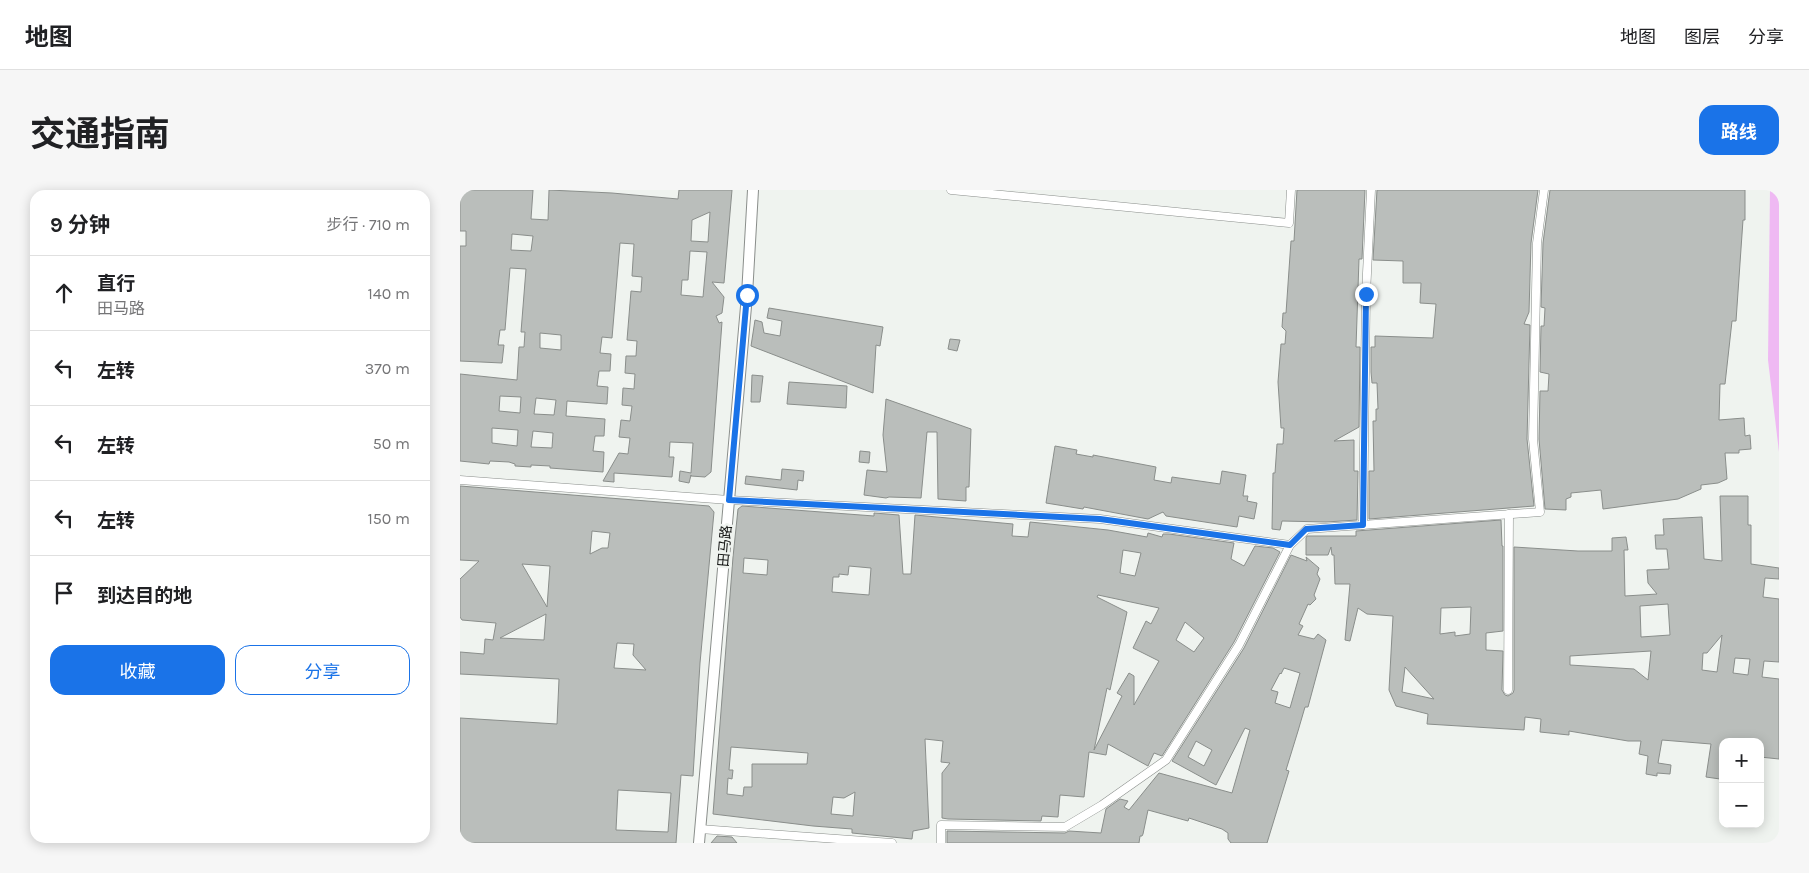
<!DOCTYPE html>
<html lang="zh">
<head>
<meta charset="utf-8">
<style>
	:root { --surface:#fff; --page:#f6f6f6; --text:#202124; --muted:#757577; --line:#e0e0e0; --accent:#1a73e8 }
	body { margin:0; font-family:Karla,"Noto Sans SC",sans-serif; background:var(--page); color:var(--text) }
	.controls { position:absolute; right:15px; bottom:15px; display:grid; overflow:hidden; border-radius:10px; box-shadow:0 2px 12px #0003 }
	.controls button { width:45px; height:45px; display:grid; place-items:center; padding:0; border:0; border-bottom:1px solid var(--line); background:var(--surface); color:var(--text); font:25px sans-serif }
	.stop { position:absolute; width:15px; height:15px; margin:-11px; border:4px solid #1a73e8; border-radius:50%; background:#fff }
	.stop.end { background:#1a73e8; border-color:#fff; box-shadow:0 1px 5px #0008 }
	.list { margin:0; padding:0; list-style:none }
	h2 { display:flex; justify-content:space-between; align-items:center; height:65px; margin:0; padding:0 20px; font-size:21px }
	h2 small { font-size:16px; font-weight:400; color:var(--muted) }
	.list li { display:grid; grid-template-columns:32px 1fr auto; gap:15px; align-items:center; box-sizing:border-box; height:75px; padding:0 20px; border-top:1px solid var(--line) }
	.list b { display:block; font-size:19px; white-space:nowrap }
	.list p { margin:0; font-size:16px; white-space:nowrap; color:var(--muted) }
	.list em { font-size:16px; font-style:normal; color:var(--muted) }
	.actions { display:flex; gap:10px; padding:15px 20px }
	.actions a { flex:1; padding:11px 0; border:1px solid var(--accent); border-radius:15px; text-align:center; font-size:18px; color:var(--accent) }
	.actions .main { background:var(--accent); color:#fff }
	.icon { flex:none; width:28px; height:28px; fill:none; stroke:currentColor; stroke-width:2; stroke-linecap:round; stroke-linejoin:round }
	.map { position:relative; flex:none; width:1319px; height:653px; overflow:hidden; border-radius:15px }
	header { display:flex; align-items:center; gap:30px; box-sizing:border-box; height:70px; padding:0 25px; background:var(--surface); border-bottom:1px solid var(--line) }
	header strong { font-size:24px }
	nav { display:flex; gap:28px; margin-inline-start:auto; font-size:18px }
	.intro { display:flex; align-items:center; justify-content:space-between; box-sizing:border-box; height:120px; padding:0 30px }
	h1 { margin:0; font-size:35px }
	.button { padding:12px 22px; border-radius:15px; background:var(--accent); color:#fff; font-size:18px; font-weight:700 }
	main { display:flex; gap:30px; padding:0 30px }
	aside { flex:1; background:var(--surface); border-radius:15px; box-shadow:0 2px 12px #0003 }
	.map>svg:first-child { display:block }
	.grass { fill:#efb9f3 }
	.building { fill:#babebb; stroke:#8a8e8b; fill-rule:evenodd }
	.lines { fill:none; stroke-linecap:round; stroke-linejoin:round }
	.minor-casing { stroke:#8a8e8b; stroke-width:9 }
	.tertiary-casing { stroke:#8a8e8b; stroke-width:12 }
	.minor { stroke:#fff; stroke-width:8 }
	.tertiary { stroke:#fff; stroke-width:10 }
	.route { stroke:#1a73e8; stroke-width:6 }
	.labels { text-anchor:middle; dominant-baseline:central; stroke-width:5; stroke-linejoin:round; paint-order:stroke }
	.street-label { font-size:14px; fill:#111211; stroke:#eff3ef }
</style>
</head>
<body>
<header>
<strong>地图</strong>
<nav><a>地图</a><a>图层</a><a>分享</a></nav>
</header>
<div class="intro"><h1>交通指南</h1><a class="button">路线</a></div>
<main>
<aside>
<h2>9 分钟<small>步行 · 710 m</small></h2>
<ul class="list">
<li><svg class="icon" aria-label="ahead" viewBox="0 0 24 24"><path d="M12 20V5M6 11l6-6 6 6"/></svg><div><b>直行</b><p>田马路</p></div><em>140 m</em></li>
<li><svg class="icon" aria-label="left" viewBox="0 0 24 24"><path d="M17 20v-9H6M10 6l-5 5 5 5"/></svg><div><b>左转</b></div><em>370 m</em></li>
<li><svg class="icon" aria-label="left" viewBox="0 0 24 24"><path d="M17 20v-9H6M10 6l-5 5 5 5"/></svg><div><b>左转</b></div><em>50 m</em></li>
<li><svg class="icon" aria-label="left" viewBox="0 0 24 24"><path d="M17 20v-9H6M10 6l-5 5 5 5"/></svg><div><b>左转</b></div><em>150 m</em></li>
<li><svg class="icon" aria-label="arrive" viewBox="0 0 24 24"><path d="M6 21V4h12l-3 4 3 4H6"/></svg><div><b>到达目的地</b></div></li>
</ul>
<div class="actions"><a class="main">收藏</a><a>分享</a></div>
</aside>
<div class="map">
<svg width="1319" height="653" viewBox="0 0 1319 653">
	<rect width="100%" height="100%" fill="#eff3ef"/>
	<polygon class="grass" points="1310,0 1319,0 1319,262 1308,170"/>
	<g class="building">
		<path d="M0 0H73L71 29 88 30 89 0 152 3 218 9 219 0H272L264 93 252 92 264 107 262 123 256 126 259 133 262 132 251 282 245 287 231 286V285L229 293 219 291 220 281 231 283 233 253 210 252 209 267H214L212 287 154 283V292L143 291 159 263 168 264 170 248 159 247 161 230 170 231 172 216 162 215 163 198 174 199 175 184 165 183 166 166H176L177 151 167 150 171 101 181 102 182 87 172 86 174 54 160 53 152 148 142 147 140 163 151 164 150 181H139L137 196 148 197 147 214 107 211 106 226 145 229 144 246H135L133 261 144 262 143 282 90 278V276L71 275V277L55 276V274L49 272 30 271 29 274 0 271V184L57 190 59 157H64L65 142H61L66 79 50 78 45 140H40L38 155H44L42 173 0 171V56H6V41H0ZM250 22 248 52 231 51 232 30ZM52 44 73 46 71 61 51 60ZM230 61 247 62 243 107 221 105 222 90H228ZM80 143 101 145V160L80 158ZM40 206 61 207 60 223 39 221ZM76 208 96 210 94 225 74 224ZM32 238 58 240 57 256 32 253ZM73 241 93 243 92 258 71 257Z"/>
		<polygon points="837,0 905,0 902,69 899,69 896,157 900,157 899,237 874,251 894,250 894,281 898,281 897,330 866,332 822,331 820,340 812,339 813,283 815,283 817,254 823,254 824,238 821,238 818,192 821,154 825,154 826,141 822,137 823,123 826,123 831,51 834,51"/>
		<polygon points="917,0 1078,0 1071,53 1069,122 1064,134 1070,135 1067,249 1074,316 909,329 909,281 914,281 913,231 916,231 916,219 918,219 917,193 912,193 911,182 911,157 915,157 915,146 973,148 976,114 960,113 961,93 943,93 943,71 913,70"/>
		<polygon points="1090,0 1285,0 1285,30 1283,30 1276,131 1272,131 1265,194 1260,194 1259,230 1284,228 1285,246 1290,245 1291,259 1279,260 1279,263 1265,263 1267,289 1258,293 1241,295 1241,299 1218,309 1143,319 1141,300 1111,303 1111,307 1106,309 1106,320 1085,319 1079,249 1080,201 1088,201 1089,184 1080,182 1081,136 1084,136 1085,118 1081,117 1083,53"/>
		<polygon points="309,118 423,137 420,156 416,155 413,203 291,156 295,130 302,132 304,143 320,146 322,131 307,128"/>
		<polygon points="490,149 500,150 497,161 488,159"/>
		<polygon points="292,185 303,186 300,212 291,212"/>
		<polygon points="329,192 387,196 386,218 327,214"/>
		<polygon points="426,209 511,239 509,297 506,297 506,311 478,309 477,242 467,242 461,308 429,307 426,308 404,305 407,280 427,282 423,245"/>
		<polygon points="595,256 617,260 616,264 633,267 633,265 696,277 694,290 711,293 712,287 760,294 762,281 786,285 783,306 788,306 787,311 797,313 794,329 779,326 777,337 706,326 703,322 688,329 624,317 623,319 586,313"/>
		<polygon points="400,261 410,262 409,273 399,272"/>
		<polygon points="322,279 344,281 343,291 338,290 337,300 285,294 286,286 321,290"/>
		<path d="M0 296 249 316 254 322 240 473 233 586 221 585 216 653H0V528L97 534 99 489 0 484V462L24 464 25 449 33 450 36 433 2 430 0 427V389L19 371 0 370ZM132 341 150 343 148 358H142L130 364ZM62 374 90 376 87 417ZM86 424 84 450 40 448ZM157 453 174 454 173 465 186 480 154 478ZM158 600 211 603 208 642 156 640Z"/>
		<path d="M1260 306H1288V335H1291V374L1319 378V389L1305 388 1303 407 1319 409V472L1304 471 1302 487 1319 489V569L1300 567V552H1263V577L1260 589 1246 587 1251 554 1202 550 1198 573 1211 575 1210 584 1197 583V586L1186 584 1188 566 1179 564 1181 551H1168L1109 541V545L1080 542 1081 529 1065 527 1064 540 967 534 968 524 936 516 929 500 933 426 907 424 898 418 890 451 885 450 890 394H875L874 365H872L871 357 868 365H846V348L847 346H896V341L1041 330 1042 356H1043V441L1026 443V460L1043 461 1042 500 1045 505 1048 506 1053 503 1054 500V357L1118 361H1152V348L1166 347 1168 360H1164L1165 406 1197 404 1188 393 1187 380 1209 379 1207 359H1196L1195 345H1204L1203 329 1242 327 1244 369 1262 371ZM1208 414 1210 445 1181 447 1180 416ZM1011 417 1010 444 995 446V442L980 444 981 418ZM1262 445 1257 482 1242 480 1243 463H1247ZM1191 461 1188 490 1174 479 1110 475V466ZM1275 468 1290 469 1288 485 1273 483ZM945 477 974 509 942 502Z"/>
		<path d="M282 316 414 326V323L439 325 443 384H451L455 325 553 334 552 346 568 347 570 332 648 340 687 347 688 343 702 347 703 344H709L774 353 771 369 784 376 795 356 813 358 820 362 774 452 702 566 694 563 688 576 648 554 646 565 629 562 624 607 600 605 598 627 582 626 581 631 488 629 482 628V583L490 573 481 572 483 551 465 549 469 638 453 641 452 649 392 643V639L353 636 253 624 273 367 278 319ZM663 360 681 363 675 386 660 383ZM284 368 308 370 307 385 283 383ZM389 376 411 378 409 405 372 402 373 387H379V384L388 385ZM638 405 699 418 691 434 686 431 673 458 699 471 674 515V486L669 483 657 503 662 506 634 560 647 498 650 500 667 422 637 407ZM725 432 744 448 734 462 716 450ZM271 557 348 563 347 574H292V597H284L283 606 267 604 268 588 272 589 273 580H269ZM395 602 393 626 371 624 373 607 384 608Z"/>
		<path d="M831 365 847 371 846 367 859 378 857 384 860 389 854 405 856 409 850 415 848 414 839 434 843 436 838 445 854 449 858 444 866 450 848 517H845L838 541 826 580 829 581 807 653H771L768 649V643L762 639 729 628 728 631 688 620 683 644 682 646H680L679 653H487V641L605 643 609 641 641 643 646 619 660 609 668 611 664 617 669 620 699 583 772 603 790 540 785 538 756 595 712 571 784 458ZM824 478 840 483 830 518 815 513 818 502 811 500 820 483 821 484ZM736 551 752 560 744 576 728 567Z"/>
		<polygon points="257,646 272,647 277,653 251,653"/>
	</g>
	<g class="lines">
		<g class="minor-casing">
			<g id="minor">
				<polyline points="491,0 829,33 831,0"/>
				<polyline points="0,290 269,310 640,329 830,355"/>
				<polyline points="903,335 906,104 911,0"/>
				<polyline points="1048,500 1049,324"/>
				<polyline points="240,639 432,653"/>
				<polyline points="481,653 481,635 605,637 642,615 706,570 779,455 830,355 847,339 1080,322 1073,249 1077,53 1084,0"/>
			</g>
		</g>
		<g class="tertiary-casing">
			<polyline id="tertiary" points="239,653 287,105 293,0"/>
		</g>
		<use href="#minor" class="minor"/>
		<use href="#tertiary" class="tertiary"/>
	</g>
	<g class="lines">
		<polyline class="route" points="287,105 269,310 640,329 830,355 846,339 903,335 906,104"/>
	</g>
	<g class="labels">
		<g class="street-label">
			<text transform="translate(265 356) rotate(-85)">田马路</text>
		</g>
	</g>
</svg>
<div class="controls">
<button>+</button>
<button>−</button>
</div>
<div class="stop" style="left:287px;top:105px"></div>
<div class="stop end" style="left:906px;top:104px"></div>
</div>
</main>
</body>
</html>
